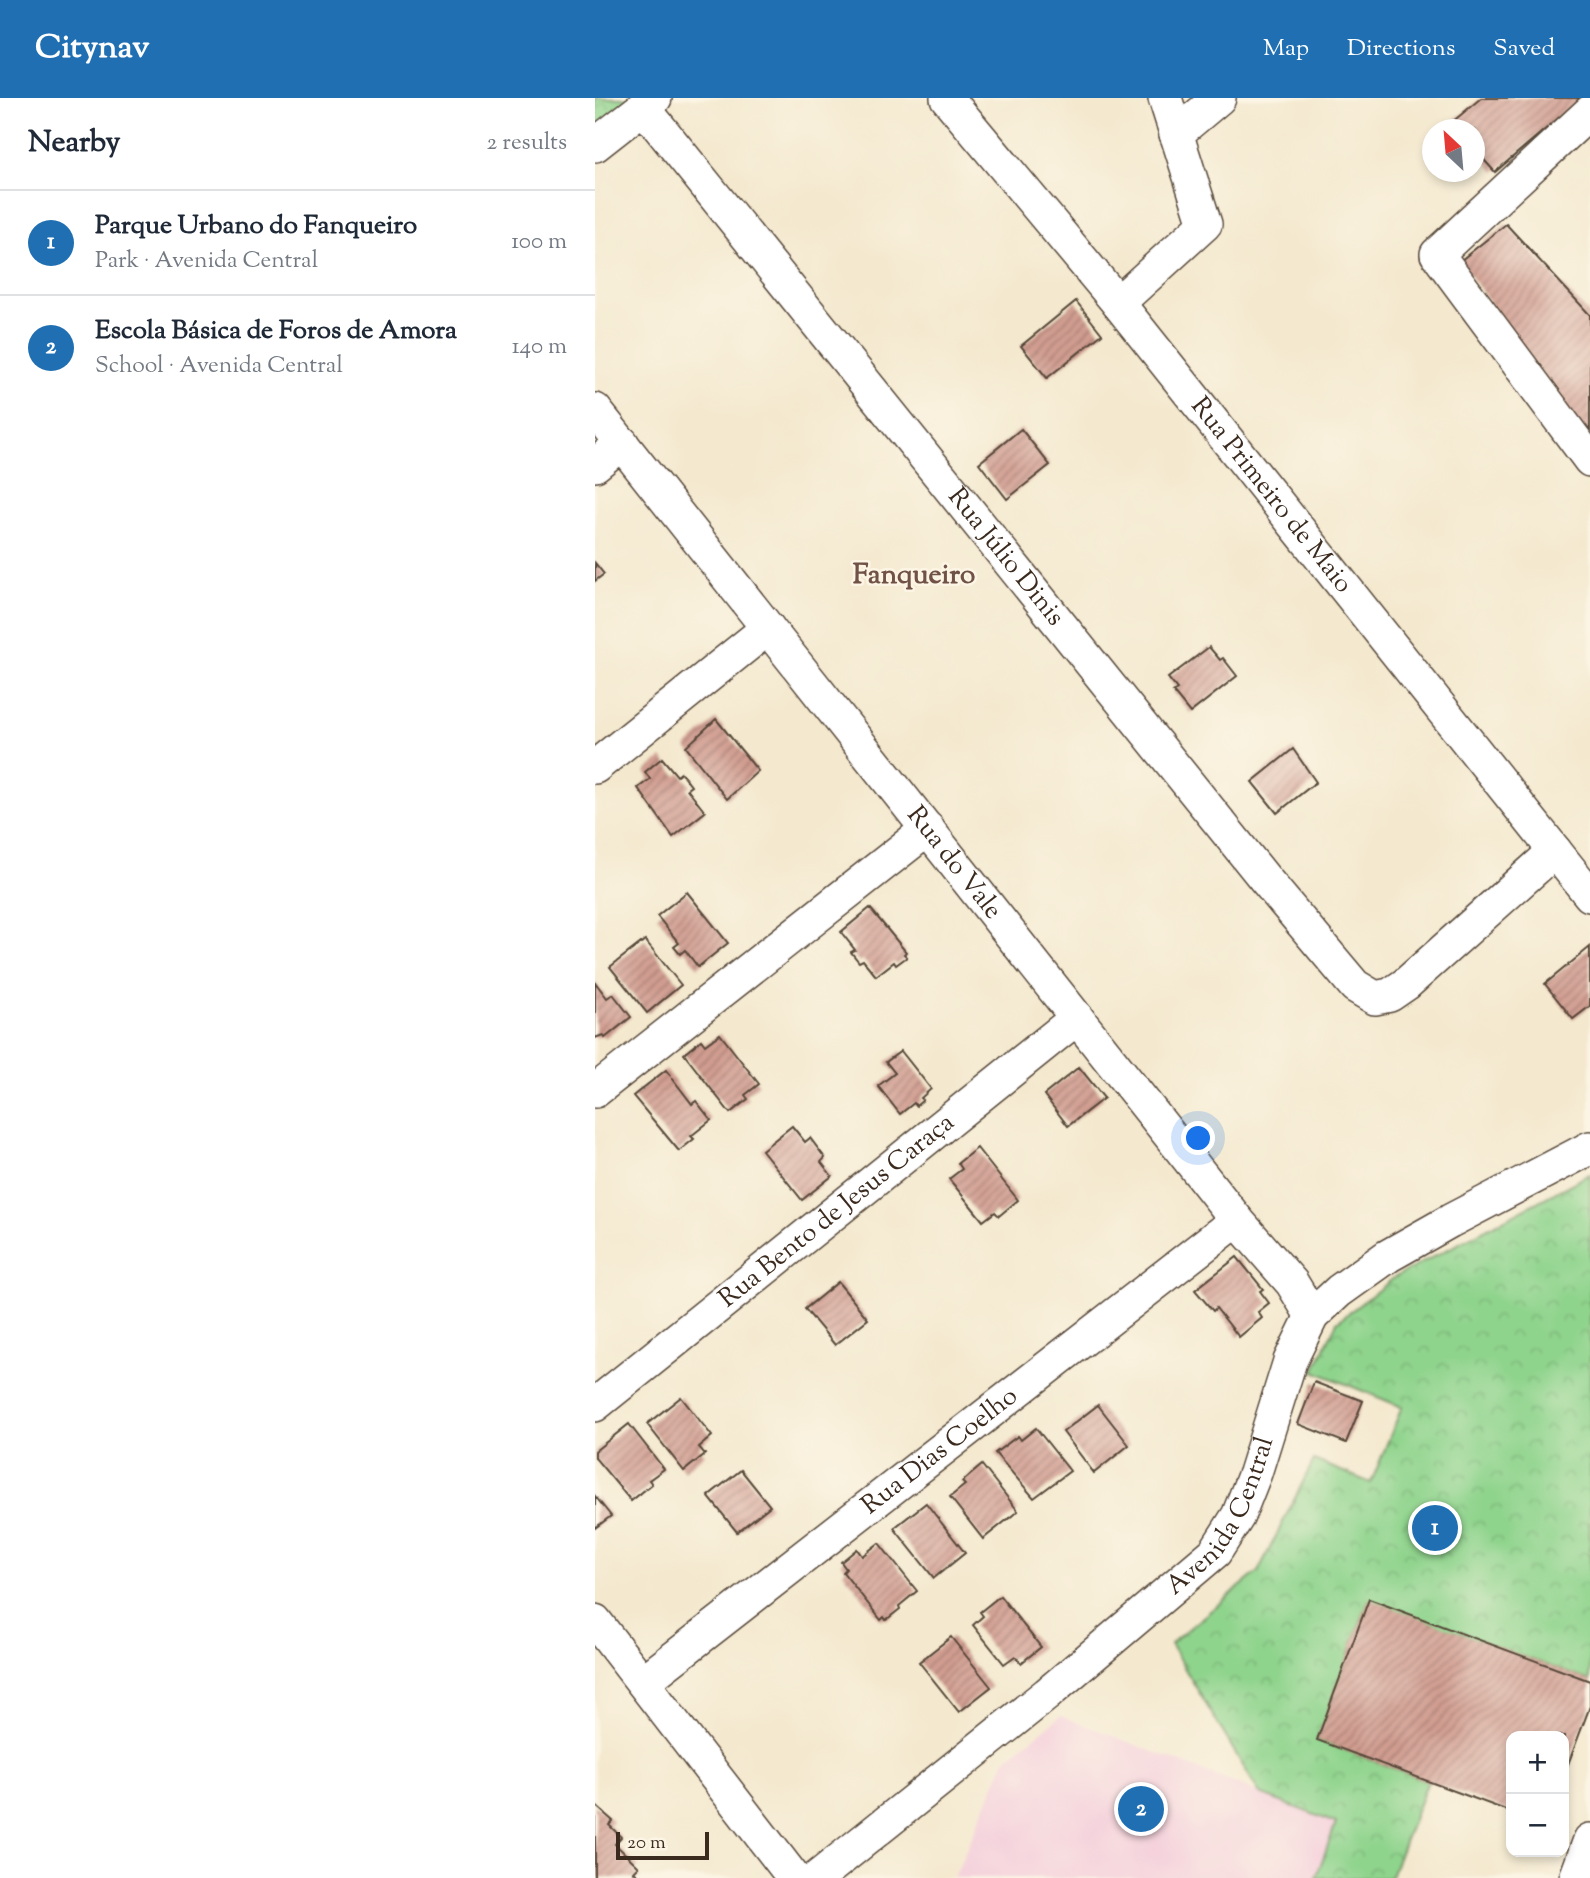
<!DOCTYPE html>
<html lang="en">
<head>
<meta charset="utf-8">
<style>
	:root { --surface:#fff; --page:#f6f6f7; --text:#1f2937; --muted:#747a83; --line:#e0e1e3; --accent:#1f6fb2 }
	body { margin:0; font-family:"Sorts Mill Goudy",serif; background:var(--page); color:var(--text) }
	.controls { position:absolute; right:21px; bottom:21px; display:grid; overflow:hidden; border-radius:14px; box-shadow:0 4px 10px #0003 }
	.controls button { width:63px; height:63px; display:grid; place-items:center; padding:0; border:0; border-bottom:2px solid var(--line); background:var(--surface); color:var(--text); font:35px sans-serif }
	.compass { position:absolute; left:827px; top:21px; width:63px; height:63px; border-radius:50%; background:var(--surface); box-shadow:0 4px 10px #0003; rotate:334deg }
	.scale { position:absolute; left:21px; bottom:18px; width:93px; box-sizing:border-box; padding-left:7px; border:4px solid #3b2a1e; border-top:0; font-size:19px; line-height:24px; white-space:nowrap; color:#3b2a1e; -webkit-text-stroke:5px #fcf5e5; paint-order:stroke }
	.you { position:absolute; left:604px; top:1041px; width:24px; height:24px; margin:-18px; border:5px solid #fff; border-radius:50%; background:#1a73e8; box-shadow:0 0 0 10px #1a73e833 }
	.badge { display:grid; place-items:center; width:46px; height:46px; border-radius:50%; background:var(--accent); color:#fff; font-size:23px; font-weight:700 }
	.pin { position:absolute; translate:-50% -50%; border:4px solid #fff; box-shadow:0 2px 7px #0006 }
	.list { margin:0; padding:0; list-style:none }
	h2 { display:flex; justify-content:space-between; align-items:center; height:91px; margin:0; padding:0 28px; font-size:30px }
	h2 small { font-size:23px; font-weight:400; color:var(--muted) }
	.list li { display:grid; grid-template-columns:46px 1fr auto; gap:21px; align-items:center; box-sizing:border-box; height:105px; padding:0 28px; border-top:2px solid var(--line) }
	.list b { display:block; font-size:26px; white-space:nowrap }
	.list p { margin:0; font-size:23px; white-space:nowrap; color:var(--muted) }
	.list em { font-size:23px; font-style:normal; color:var(--muted) }
	.map { position:relative; flex:none; width:995px; height:1780px; overflow:hidden }
	header { display:flex; align-items:center; gap:42px; box-sizing:border-box; height:98px; padding:0 35px; background:var(--accent); color:#fff }
	header strong { font-size:33px }
	nav { display:flex; gap:38px; margin-inline-start:auto; font-size:24px }
	main { display:flex }
	aside { flex:1; background:var(--surface) }
	.map>svg:first-child { display:block }
	.built { fill:#f4cfdc }
	.park { fill:url(#park-crowns); stroke:#657f56; stroke-width:2 }
	.building { fill:url(#building-hatch) }
	.lines { fill:none; stroke-linecap:round; stroke-linejoin:round }
	.minor-casing { stroke:#574739; stroke-width:36 }
	.minor { stroke:#fff; stroke-width:33 }
	.labels { text-anchor:middle; dominant-baseline:central; stroke-width:5; stroke-linejoin:round; paint-order:stroke }
	.street-label { font-size:26px; fill:#3b2a1e; stroke:#fcf5e5 }
	.neighbourhood-label { font-size:28px; font-weight:bold; fill:#705246; stroke:#fcf5e5 }
</style>
</head>
<body>
<header>
<strong>Citynav</strong>
<nav><a>Map</a><a>Directions</a><a>Saved</a></nav>
</header>
<main>
<aside>
<h2>Nearby<small>2 results</small></h2>
<ul class="list">
<li><span class="badge">1</span><div><b>Parque Urbano do Fanqueiro</b><p>Park · Avenida Central</p></div><em>100 m</em></li>
<li><span class="badge">2</span><div><b>Escola Básica de Foros de Amora</b><p>School · Avenida Central</p></div><em>140 m</em></li>
</ul>
</aside>
<div class="map">
<svg width="995" height="1780" viewBox="0 0 995 1780">
	<defs>
		<pattern id="park-crowns" width="20" height="18" patternUnits="userSpaceOnUse" patternTransform="scale(1.75)"><rect width="20" height="18" fill="#8fd48d"/><path d="M2 6a3 3 0 1 1 6 0M12 15a3 3 0 1 1 6 0" fill="none" stroke="#7cb679"/></pattern>
		<pattern id="building-hatch" width="6" height="6" patternUnits="userSpaceOnUse" patternTransform="scale(1.75)"><rect width="6" height="6" fill="#d19d91"/><path d="M-1 1l2-2M0 6l6-6M5 7l2-2" fill="none" stroke="#ab8076"/></pattern>
	</defs>
	<rect width="100%" height="100%" fill="#fcf5e5"/>
	<filter id="ink" filterUnits="userSpaceOnUse"><feTurbulence type="fractalNoise" baseFrequency=".0143" numOctaves="2"/><feDisplacementMap in="SourceGraphic" scale="14" xChannelSelector="R" yChannelSelector="G"/><feConvolveMatrix kernelMatrix="1 2 1 2 8 2 1 2 1" color-interpolation-filters="sRGB"/></filter>
	<filter id="wash" filterUnits="userSpaceOnUse"><feTurbulence type="fractalNoise" baseFrequency=".00686" numOctaves="4" result="noise"/><feDisplacementMap in="SourceGraphic" scale="28" xChannelSelector="R" yChannelSelector="G"/><feGaussianBlur stdDeviation="1.57" result="paint"/><feColorMatrix in="noise" values="0 0 0 0 0 0 0 0 0 0 0 0 0 0 0 0 0 1.4 0 .05"/><feComposite in="paint" operator="in"/></filter>
	<g filter="url(#wash)">
		<rect width="100%" height="100%" fill="#f4e9cf"/>
		<polygon class="built" points="466,1618 741,1725 721,1780 359,1780 411,1661"/>
		<g class="park">
			<polygon points="0,0 59,0 0,47"/>
			<polygon points="995,1076 995,1583 774,1502 722,1642 833,1683 795,1780 721,1780 741,1725 665,1696 575,1546 663,1474 719,1362 776,1385 807,1309 719,1273 742,1224 800,1179"/>
		</g>
		<g id="blocks">
			<g class="building">
				<polygon points="886,0 987,0 900,74 880,52 880,32 862,32 856,25"/>
				<polygon points="911,126 995,217 995,345 865,163"/>
				<polygon points="481,203 507,236 452,280 426,248"/>
				<polygon points="426,331 455,367 412,401 384,365"/>
				<polygon points="0,465 9,476 0,483"/>
				<polygon points="614,549 625,562 628,560 642,578 595,615 578,594 582,591 573,580"/>
				<polygon points="121,621 163,673 132,701 91,649"/>
				<polygon points="698,651 721,684 682,715 657,684"/>
				<polygon points="67,660 82,678 86,675 96,688 92,691 110,714 78,739 43,690 55,681 50,674"/>
				<polygon points="92,794 133,845 103,869 90,852 85,856 79,849 84,845 62,818"/>
				<polygon points="275,810 311,854 309,856 312,859 301,867 299,864 281,878 268,862 264,864 256,854 260,852 246,834"/>
				<polygon points="50,842 86,887 52,915 15,869"/>
				<polygon points="995,849 995,908 978,921 950,886"/>
				<polygon points="0,884 12,900 18,896 36,919 10,940 8,937 0,940"/>
				<polygon points="125,936 164,986 150,997 153,1001 135,1015 89,956 106,942 110,947"/>
				<polygon points="306,953 336,991 326,1000 328,1002 321,1008 319,1005 305,1016 283,988 300,975 291,964"/>
				<polygon points="484,969 509,1000 473,1028 449,997"/>
				<polygon points="71,972 97,1006 101,1003 116,1022 96,1038 99,1041 84,1053 38,998"/>
				<polygon points="197,1028 210,1044 215,1040 230,1060 226,1064 237,1078 207,1102 167,1052"/>
				<polygon points="382,1050 423,1102 404,1118 400,1114 388,1123 354,1081 367,1071 363,1065"/>
				<polygon points="642,1159 668,1191 665,1193 674,1205 663,1214 667,1220 644,1239 621,1210 618,1213 600,1192"/>
				<polygon points="243,1184 273,1221 240,1247 210,1211"/>
				<polygon points="719,1284 768,1303 751,1345 703,1326"/>
				<polygon points="86,1299 117,1338 104,1349 110,1356 89,1373 52,1326"/>
				<polygon points="503,1307 534,1347 499,1375 468,1334"/>
				<polygon points="34,1326 69,1371 54,1382 57,1386 36,1403 0,1360 0,1353"/>
				<polygon points="441,1330 475,1373 439,1400 400,1355 423,1338 426,1342"/>
				<polygon points="387,1367 423,1413 388,1441 355,1399 370,1387 367,1384"/>
				<polygon points="146,1372 175,1408 142,1434 113,1398"/>
				<polygon points="0,1398 16,1418 0,1430"/>
				<polygon points="331,1405 370,1455 339,1480 299,1430"/>
				<polygon points="284,1445 322,1493 304,1508 305,1511 291,1522 289,1519 286,1522 248,1474 251,1471 246,1464 262,1451 267,1458"/>
				<polygon points="405,1498 446,1549 426,1565 420,1558 409,1566 378,1527 388,1518 385,1514"/>
				<polygon points="774,1501 995,1583 995,1608 969,1677 969,1638 916,1638 916,1714 722,1642"/>
				<polygon points="356,1539 396,1589 364,1614 324,1564"/>
				<polygon points="0,1707 18,1723 14,1727 26,1739 20,1746 44,1769 39,1774 46,1780 0,1780"/>
			</g>
		</g>
	</g>
	<g filter="url(#ink)">
		<use href="#blocks" fill-opacity="0" stroke="#574739" stroke-width="2"/>
		<g class="lines">
			<g class="minor-casing">
				<g id="minor">
					<path id="s1" d="M352 0 523 205 995 797"/>
					<path id="s2" d="M48 9 670 781 760 888 780 900 795 897 811 886 960 753"/>
					<polyline points="995,14 842,156 995,362"/>
					<polyline points="581,36 624,0"/>
					<polyline points="0,47 60,0"/>
					<polyline points="523,205 610,126 570,0"/>
					<path id="s3" d="M0 312 642 1122 697 1185 717 1218"/>
					<polyline points="0,367 27,345"/>
					<polyline points="0,669 173,530"/>
					<polyline points="0,993 333,731"/>
					<path id="s4" d="M0 1307 482 920"/>
					<polyline points="0,1523 199,1780"/>
					<path id="s5" d="M48 1584 642 1122"/>
					<path id="s6" d="M222 1780 452 1596 620 1454 643 1418 660 1375 695 1263 717 1218 744 1193 793 1158 855 1123 995 1050"/>
					<polyline points="981,1780 995,1742"/>
				</g>
			</g>
			<use href="#minor" class="minor"/>
		</g>
	</g>
	<g class="labels">
		<g class="street-label">
			<text stroke="none"><textPath href="#s1" startOffset="513">Rua Primeiro de Maio</textPath></text>
			<text stroke="none"><textPath href="#s2" startOffset="578">Rua Júlio Dinis</textPath></text>
			<text stroke="none"><textPath href="#s3" startOffset="578">Rua do Vale</textPath></text>
			<text stroke="none"><textPath href="#s4" startOffset="310">Rua Bento de Jesus Caraça</textPath></text>
			<text stroke="none"><textPath href="#s5" startOffset="376">Rua Dias Coelho</textPath></text>
			<text stroke="none"><textPath href="#s6" startOffset="548">Avenida Central</textPath></text>
		</g>
		<g class="neighbourhood-label">
			<text x="319" y="478">Fanqueiro</text>
		</g>
	</g>
</svg>
<div class="controls">
<button>+</button>
<button>−</button>
</div>
<svg class="compass" viewBox="-18 -18 36 36"><path d="M0-13l5 13h-10z" fill="#e53935"/><path d="M0 13l5-13h-10z" fill="#747a83"/></svg>
<div class="scale">20 m</div>
<div class="you"></div>
<div class="pin badge" style="left:840px;top:1430px">1</div>
<div class="pin badge" style="left:546px;top:1711px">2</div>
</div>
</main>
</body>
</html>
